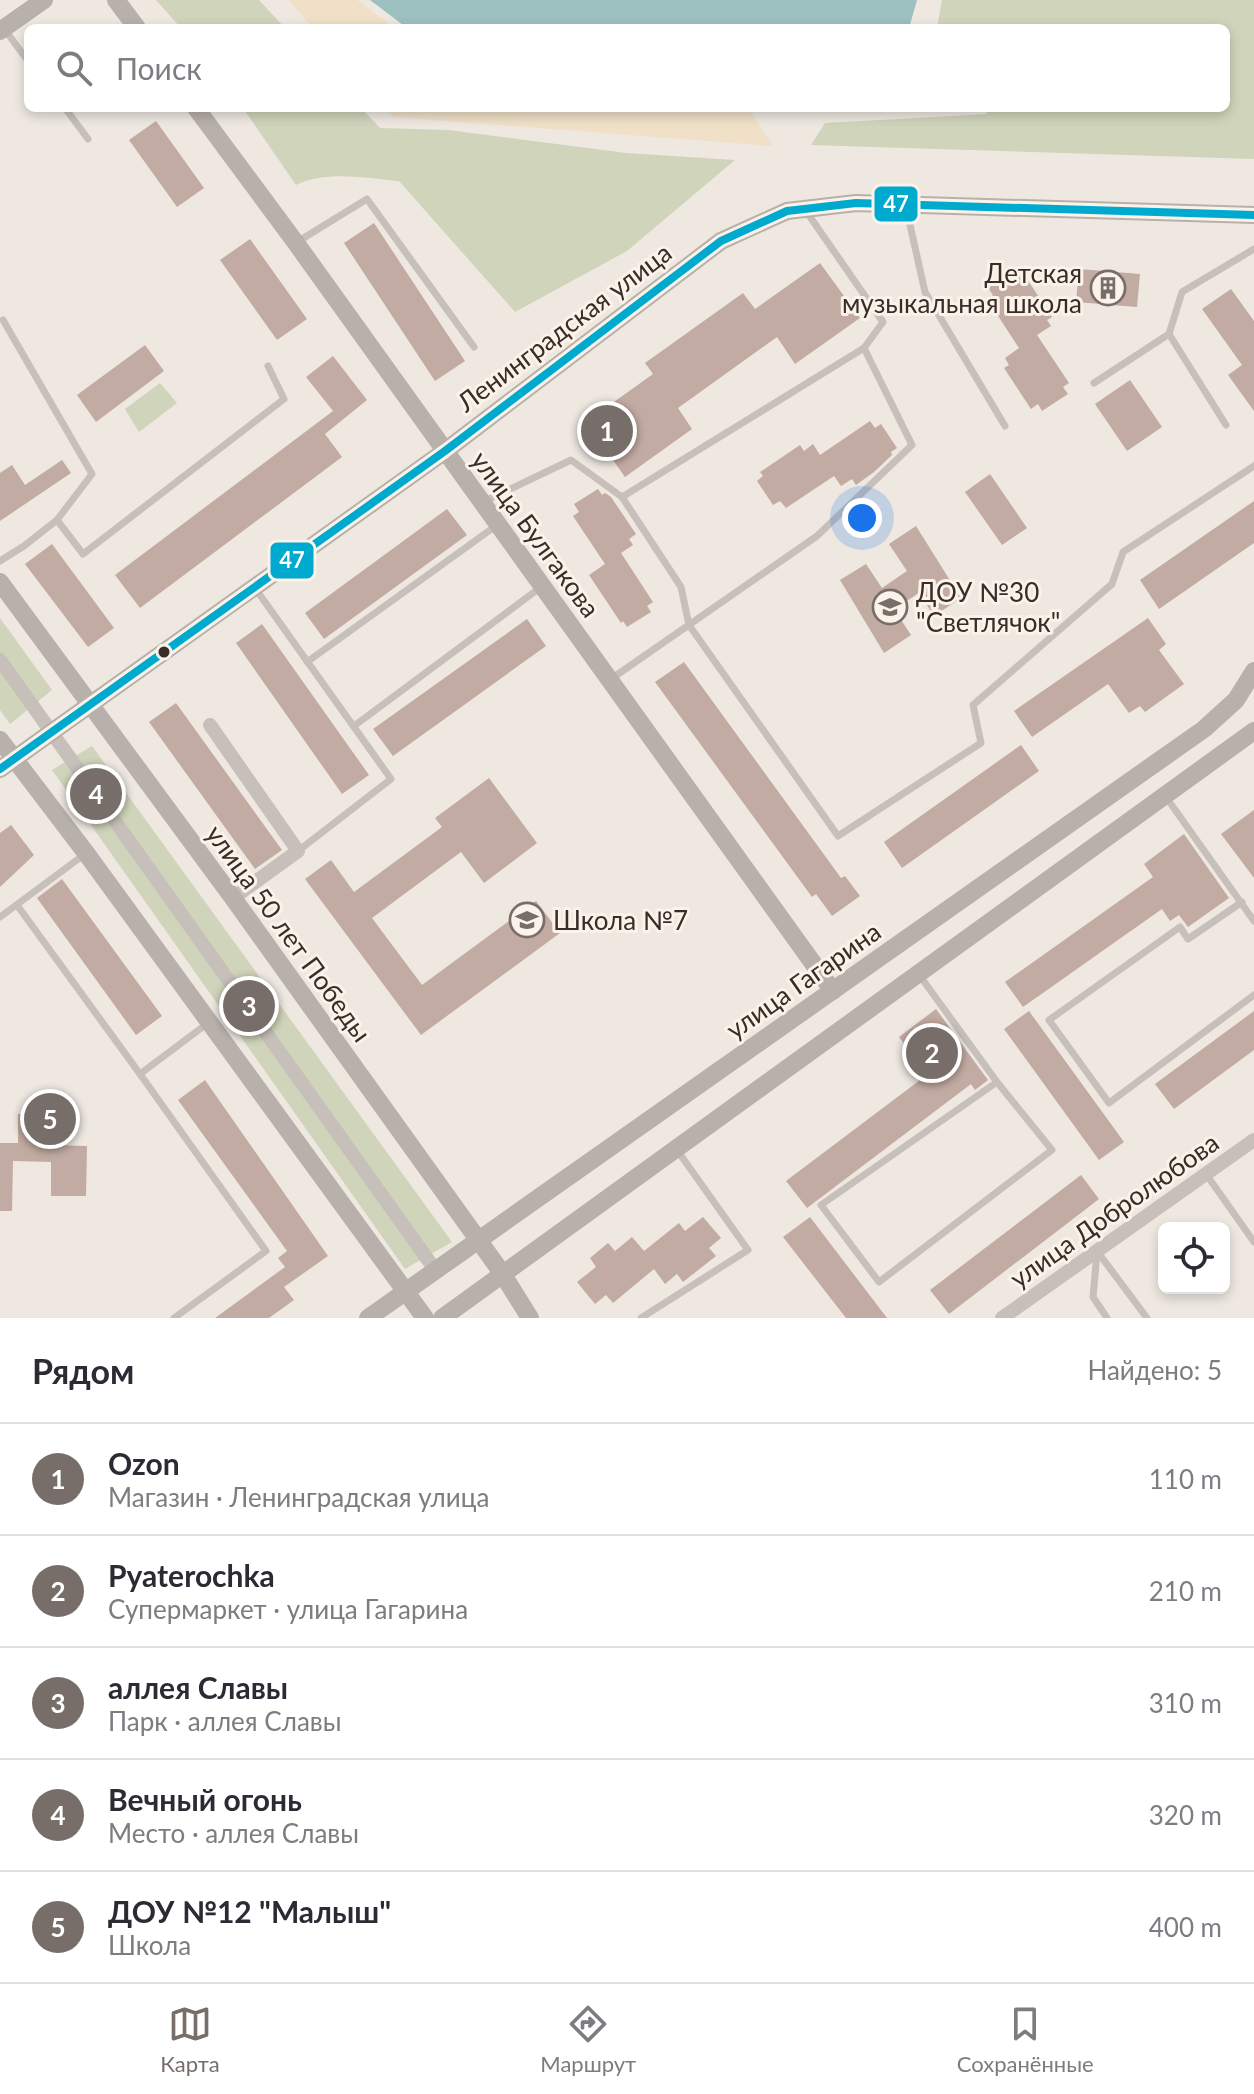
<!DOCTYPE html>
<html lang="ru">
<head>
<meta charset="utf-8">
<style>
	:root { --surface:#fff; --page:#f7f7f7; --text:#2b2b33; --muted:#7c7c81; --line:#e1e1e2; --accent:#786e69 }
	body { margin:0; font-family:Lato,sans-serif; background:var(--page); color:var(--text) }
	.controls { position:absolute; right:24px; bottom:24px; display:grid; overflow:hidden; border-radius:12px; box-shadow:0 4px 12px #0003 }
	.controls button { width:72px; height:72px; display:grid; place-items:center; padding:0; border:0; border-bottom:2px solid var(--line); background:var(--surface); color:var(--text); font:40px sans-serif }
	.you { position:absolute; left:862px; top:518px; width:28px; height:28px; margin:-20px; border:6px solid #fff; border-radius:50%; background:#1a73e8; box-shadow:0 0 0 12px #1a73e833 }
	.badge { display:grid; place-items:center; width:52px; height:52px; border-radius:50%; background:var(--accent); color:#fff; font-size:26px; font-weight:700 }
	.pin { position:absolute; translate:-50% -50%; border:4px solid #fff; box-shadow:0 2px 8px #0006 }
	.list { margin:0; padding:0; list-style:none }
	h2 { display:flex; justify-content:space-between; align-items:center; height:104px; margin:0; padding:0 32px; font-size:34px }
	h2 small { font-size:26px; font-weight:400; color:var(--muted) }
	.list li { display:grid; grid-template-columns:52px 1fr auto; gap:24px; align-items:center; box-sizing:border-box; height:112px; padding:0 32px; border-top:2px solid var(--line) }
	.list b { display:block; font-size:30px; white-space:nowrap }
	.list p { margin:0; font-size:26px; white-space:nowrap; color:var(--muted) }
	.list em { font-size:26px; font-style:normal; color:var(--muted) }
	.icon { flex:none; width:44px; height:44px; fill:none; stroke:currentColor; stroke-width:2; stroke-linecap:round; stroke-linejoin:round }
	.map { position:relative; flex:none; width:1254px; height:1318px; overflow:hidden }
	.search { position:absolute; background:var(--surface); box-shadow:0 4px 12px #0003; left:24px; right:24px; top:24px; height:88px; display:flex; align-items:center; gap:20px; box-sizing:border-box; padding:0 28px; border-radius:12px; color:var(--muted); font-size:30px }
	.sheet { height:664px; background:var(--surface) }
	nav { display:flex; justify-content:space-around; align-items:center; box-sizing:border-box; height:112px; border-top:2px solid var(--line); background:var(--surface); font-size:22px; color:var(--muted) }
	nav a { display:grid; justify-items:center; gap:4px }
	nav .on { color:var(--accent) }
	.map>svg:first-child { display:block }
	.green { fill:#d0d4ba }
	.sand { fill:#efe0c7 }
	.water { fill:#9dc1c0 }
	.building { fill:#c2aba2 }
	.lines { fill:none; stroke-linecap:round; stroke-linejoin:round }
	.lane { stroke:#c7c0ba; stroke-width:7 }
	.street { stroke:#c7c0ba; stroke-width:14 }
	.secondary { stroke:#b8b0aa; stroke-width:18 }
	.bus-1-casing { stroke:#fbf2e9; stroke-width:14 }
	.bus-1 { stroke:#00a9ce; stroke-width:8 }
	.bus-dot { fill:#382d28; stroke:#fbf2e9; stroke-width:3 }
	.labels { text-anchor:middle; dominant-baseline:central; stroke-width:6; stroke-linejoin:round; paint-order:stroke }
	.poi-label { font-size:26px; fill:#382d28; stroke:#fbf2e9; text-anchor:start }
	.street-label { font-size:26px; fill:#382d28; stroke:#fbf2e9 }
	.line-badge { stroke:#fbf2e9; stroke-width:3 }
	.badge-label { font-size:22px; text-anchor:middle; font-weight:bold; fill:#fff }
</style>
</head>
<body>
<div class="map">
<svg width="1254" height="1318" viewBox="0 0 1254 1318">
	<rect width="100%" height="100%" fill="#eee8e1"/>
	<g class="green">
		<polygon points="156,0 259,0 285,28 181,28"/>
		<polygon points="942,0 1254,0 1254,159 811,145 825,123 987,114 984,108 1226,108 1226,28 937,28"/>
		<path d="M243 108H361L380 128 448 130 626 153 735 160 627 251 515 312 399 181C366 178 326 170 296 185Z"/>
		<polygon points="160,383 177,403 139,432 125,409"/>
		<polygon points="0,618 52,690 10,724 0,710"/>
		<polygon points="92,746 452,1242 405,1269 52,770"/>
	</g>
	<g class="sand">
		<polygon points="289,0 357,0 394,28 313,28"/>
		<polygon points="385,108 748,108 773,146 394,117"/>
	</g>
	<polygon class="water" points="370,0 917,0 909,28 407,28"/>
	<g class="building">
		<polygon points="156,121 204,188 177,207 129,140"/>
		<polygon points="374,223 465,361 435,381 344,243"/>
		<polygon points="250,239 307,319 277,340 220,260"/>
		<polygon points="820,263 860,318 795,364 777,337 678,408 692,429 625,477 586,422 653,374 645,363 743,293 755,309"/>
		<polygon points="1079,269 1140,274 1137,307 1076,302"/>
		<polygon points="1013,272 1017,277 1023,273 1052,317 1047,320 1051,326 1037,335 1069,383 1063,387 1068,394 1042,411 1038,404 1031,409 1004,368 1009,365 1005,358 1019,348 987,299 993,295 988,288"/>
		<polygon points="1231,289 1254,321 1254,411 1228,375 1242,365 1202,309"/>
		<polygon points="145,345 164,371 96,422 77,395"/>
		<polygon points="333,356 367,400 325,434 342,457 140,608 115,575 333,411 306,377"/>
		<polygon points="1130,380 1162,427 1127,451 1095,404"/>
		<polygon points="870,421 875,428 881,424 897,448 891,452 892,455 874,472 856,485 852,479 841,486 834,476 786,508 780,501 773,505 757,481 763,476 760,472 800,445 804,451 813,444 820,455"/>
		<polygon points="62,460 71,473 0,521 0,473 12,465 25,485"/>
		<polygon points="990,474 1027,528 1002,545 965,492"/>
		<polygon points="598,489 602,495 605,493 611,497 636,534 629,539 633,545 621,553 653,602 647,606 651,612 627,627 623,621 621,623 589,575 605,564 573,516 579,512 574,504"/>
		<polygon points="1254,501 1254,543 1159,609 1140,580"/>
		<polygon points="447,509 467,535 324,639 305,613"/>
		<polygon points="916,526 961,598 934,616 919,593 894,609 911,635 884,653 840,580 866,564 882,588 907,571 889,544"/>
		<polygon points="52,544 114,628 88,647 25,564"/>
		<polygon points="1148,618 1166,644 1159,650 1184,684 1145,712 1140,706 1129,713 1108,684 1032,737 1014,711"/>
		<polygon points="527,619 546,646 393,756 373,729"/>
		<polygon points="262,624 369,775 342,794 236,643"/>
		<polygon points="684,662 841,878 845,876 860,896 832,916 816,894 812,897 655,682"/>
		<polygon points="176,703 282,850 255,869 149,722"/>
		<polygon points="1021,745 1039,771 902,868 884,842"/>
		<polygon points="489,778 537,843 484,883 461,852 372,918 422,985 536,901 560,933 421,1035 305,879 331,860 354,892 442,827 435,818"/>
		<polygon points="1254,810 1254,878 1221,834"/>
		<polygon points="11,825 34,855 0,887 0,833"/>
		<polygon points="1184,834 1229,898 1188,927 1179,915 1170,921 1162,909 1023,1007 1005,982 1153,877 1144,864"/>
		<polygon points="62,879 162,1016 136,1035 37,898"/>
		<polygon points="936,1009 988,1080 975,1090 971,1084 807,1208 786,1181 928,1074 899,1037"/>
		<polygon points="1029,1011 1124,1142 1099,1160 1004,1029"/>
		<polygon points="1254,1011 1254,1050 1174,1109 1155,1084"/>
		<polygon points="205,1080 328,1256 284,1287 294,1300 269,1318 215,1318 285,1267 278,1258 287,1251 178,1100"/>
		<polygon points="18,1114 51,1114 50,1145 87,1146 86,1196 51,1196 51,1162 13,1161 12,1211 0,1211 0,1143 18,1143"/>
		<polygon points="1081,1175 1099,1199 949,1314 930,1290"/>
		<polygon points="703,1217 721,1238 709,1248 716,1256 683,1282 677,1274 665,1284 654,1269 613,1303 606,1295 595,1304 577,1282 596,1267 590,1258 608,1243 615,1251 632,1237 644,1251 679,1223 685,1231"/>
		<polygon points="810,1217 887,1318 846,1318 783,1237"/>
	</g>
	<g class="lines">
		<g class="lane">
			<polyline points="5,30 28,61"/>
			<polyline points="65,108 88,139"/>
			<polyline points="906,207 925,292 1005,426"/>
			<polyline points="297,242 367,199 474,347"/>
			<polyline points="1169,334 1182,292 1254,249"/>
			<polyline points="1094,383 1169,334 1226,425"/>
			<polyline points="622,497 681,587 689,625 838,836 981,743 973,705 1112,584 1123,552 1254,466"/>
			<polyline points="483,502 571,460 622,497 864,348 883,322 806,211"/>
			<polyline points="57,520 83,554 284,399 268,366"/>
			<polyline points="0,561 24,546 57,520 92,474 3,320"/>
			<polyline points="255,588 391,779 298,851"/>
			<polyline points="307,662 497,525"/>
			<polyline points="611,679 817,536 912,445 864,348"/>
			<polyline points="354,726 541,587"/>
			<polyline points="1166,797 1254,921"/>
			<polyline points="1242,902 1188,939 1180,927 1049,1020 1109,1103 1254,995"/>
			<polyline points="17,905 140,1074"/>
			<polyline points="0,917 85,854"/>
			<polyline points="920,976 997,1082 821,1205 879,1282 1052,1150 997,1082"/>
			<polyline points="1206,1174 1254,1242"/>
			<polyline points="1097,1251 1147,1318"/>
			<polyline points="1097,1253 1093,1297 1107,1318"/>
			<polyline points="174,1318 266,1251 140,1074 208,1023"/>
			<polyline points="641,1318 748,1250 677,1150"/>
		</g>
		<g class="street">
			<polyline points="0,660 436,1271"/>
			<polyline points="210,725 298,851 233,898"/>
			<polyline points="1002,1318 1254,1140"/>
		</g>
		<g class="secondary">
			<polyline points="116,0 137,28"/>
			<polyline points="0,31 44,0"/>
			<polyline points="196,108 296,243 833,991"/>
			<polyline points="0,582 233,898 502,1273 530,1318"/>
			<polyline points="0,740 86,853 425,1318"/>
			<polyline points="0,769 445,451 721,241 787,211 856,203 1254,215"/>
			<polyline points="368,1318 1204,729 1236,700 1254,671"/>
			<polyline points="442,1318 1254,731"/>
		</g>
		<g class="bus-1-casing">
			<polyline id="bus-1" points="0,769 445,451 721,241 787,211 856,203 1254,215"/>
		</g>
		<use href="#bus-1" class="bus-1"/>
	</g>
	<defs>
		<g id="building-ring" transform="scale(1.8)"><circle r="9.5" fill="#fbf2e9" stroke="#786e69" stroke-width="1.5"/><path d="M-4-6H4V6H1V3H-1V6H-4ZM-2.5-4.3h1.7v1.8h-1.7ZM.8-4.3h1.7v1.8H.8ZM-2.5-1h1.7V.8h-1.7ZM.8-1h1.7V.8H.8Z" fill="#786e69"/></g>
		<g id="school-ring" transform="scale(1.8)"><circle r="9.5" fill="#fbf2e9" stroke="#786e69" stroke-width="1.5"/><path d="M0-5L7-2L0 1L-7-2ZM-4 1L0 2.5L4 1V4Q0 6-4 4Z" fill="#786e69"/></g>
	</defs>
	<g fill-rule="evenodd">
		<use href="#building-ring" x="1108" y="288"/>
		<use href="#school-ring" x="890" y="607"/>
		<use href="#school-ring" x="527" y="920"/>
	</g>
	<circle class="bus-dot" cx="164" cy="652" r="7"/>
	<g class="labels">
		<g class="poi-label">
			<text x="1082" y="273" text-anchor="end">Детская<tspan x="1082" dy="30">музыкальная школа</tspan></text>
			<text x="916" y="592">ДОУ №30<tspan x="916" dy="30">"Светлячок"</tspan></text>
			<text x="553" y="920">Школа №7</text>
		</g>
		<g class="street-label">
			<text transform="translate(564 327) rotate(-37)">Ленинградская улица</text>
			<text transform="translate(536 534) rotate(54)">улица Булгакова</text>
			<text transform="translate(289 933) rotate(54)">улица 50 лет Победы</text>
			<text transform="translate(803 980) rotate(-35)">улица Гагарина</text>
			<text transform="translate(1114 1210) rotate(-35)">улица Добролюбова</text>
		</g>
	</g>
	<g class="line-badge">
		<rect x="873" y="185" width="46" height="38" rx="8" fill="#00a9ce"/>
		<rect x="269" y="541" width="46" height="39" rx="8" fill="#00a9ce"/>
	</g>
	<g class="badge-label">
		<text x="896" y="212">47</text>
		<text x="292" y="568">47</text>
	</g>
</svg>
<div class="controls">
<button><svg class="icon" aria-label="locate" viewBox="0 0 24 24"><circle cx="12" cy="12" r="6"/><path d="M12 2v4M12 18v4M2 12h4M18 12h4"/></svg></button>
</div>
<div class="you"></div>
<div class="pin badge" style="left:607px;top:431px">1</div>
<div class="pin badge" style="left:932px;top:1053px">2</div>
<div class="pin badge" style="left:249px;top:1006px">3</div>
<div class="pin badge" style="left:96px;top:794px">4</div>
<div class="pin badge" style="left:50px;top:1119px">5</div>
<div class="search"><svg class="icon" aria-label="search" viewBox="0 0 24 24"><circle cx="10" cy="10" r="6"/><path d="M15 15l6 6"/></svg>Поиск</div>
</div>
<section class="sheet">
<h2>Рядом<small>Найдено: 5</small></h2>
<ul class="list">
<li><span class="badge">1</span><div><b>Ozon</b><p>Магазин · Ленинградская улица</p></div><em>110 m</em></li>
<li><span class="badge">2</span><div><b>Pyaterochka</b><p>Супермаркет · улица Гагарина</p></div><em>210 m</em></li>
<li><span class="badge">3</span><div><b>аллея Славы</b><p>Парк · аллея Славы</p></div><em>310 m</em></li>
<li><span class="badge">4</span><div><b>Вечный огонь</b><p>Место · аллея Славы</p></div><em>320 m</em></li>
<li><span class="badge">5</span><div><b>ДОУ №12 &quot;Малыш&quot;</b><p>Школа</p></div><em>400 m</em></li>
</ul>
</section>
<nav>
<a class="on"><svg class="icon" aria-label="map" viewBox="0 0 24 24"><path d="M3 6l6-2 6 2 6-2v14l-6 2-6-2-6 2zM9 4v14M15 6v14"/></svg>Карта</a>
<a><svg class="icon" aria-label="directions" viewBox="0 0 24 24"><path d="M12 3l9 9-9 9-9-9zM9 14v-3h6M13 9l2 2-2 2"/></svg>Маршрут</a>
<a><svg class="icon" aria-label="saved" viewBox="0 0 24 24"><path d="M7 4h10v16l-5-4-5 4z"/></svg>Сохранённые</a>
</nav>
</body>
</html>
